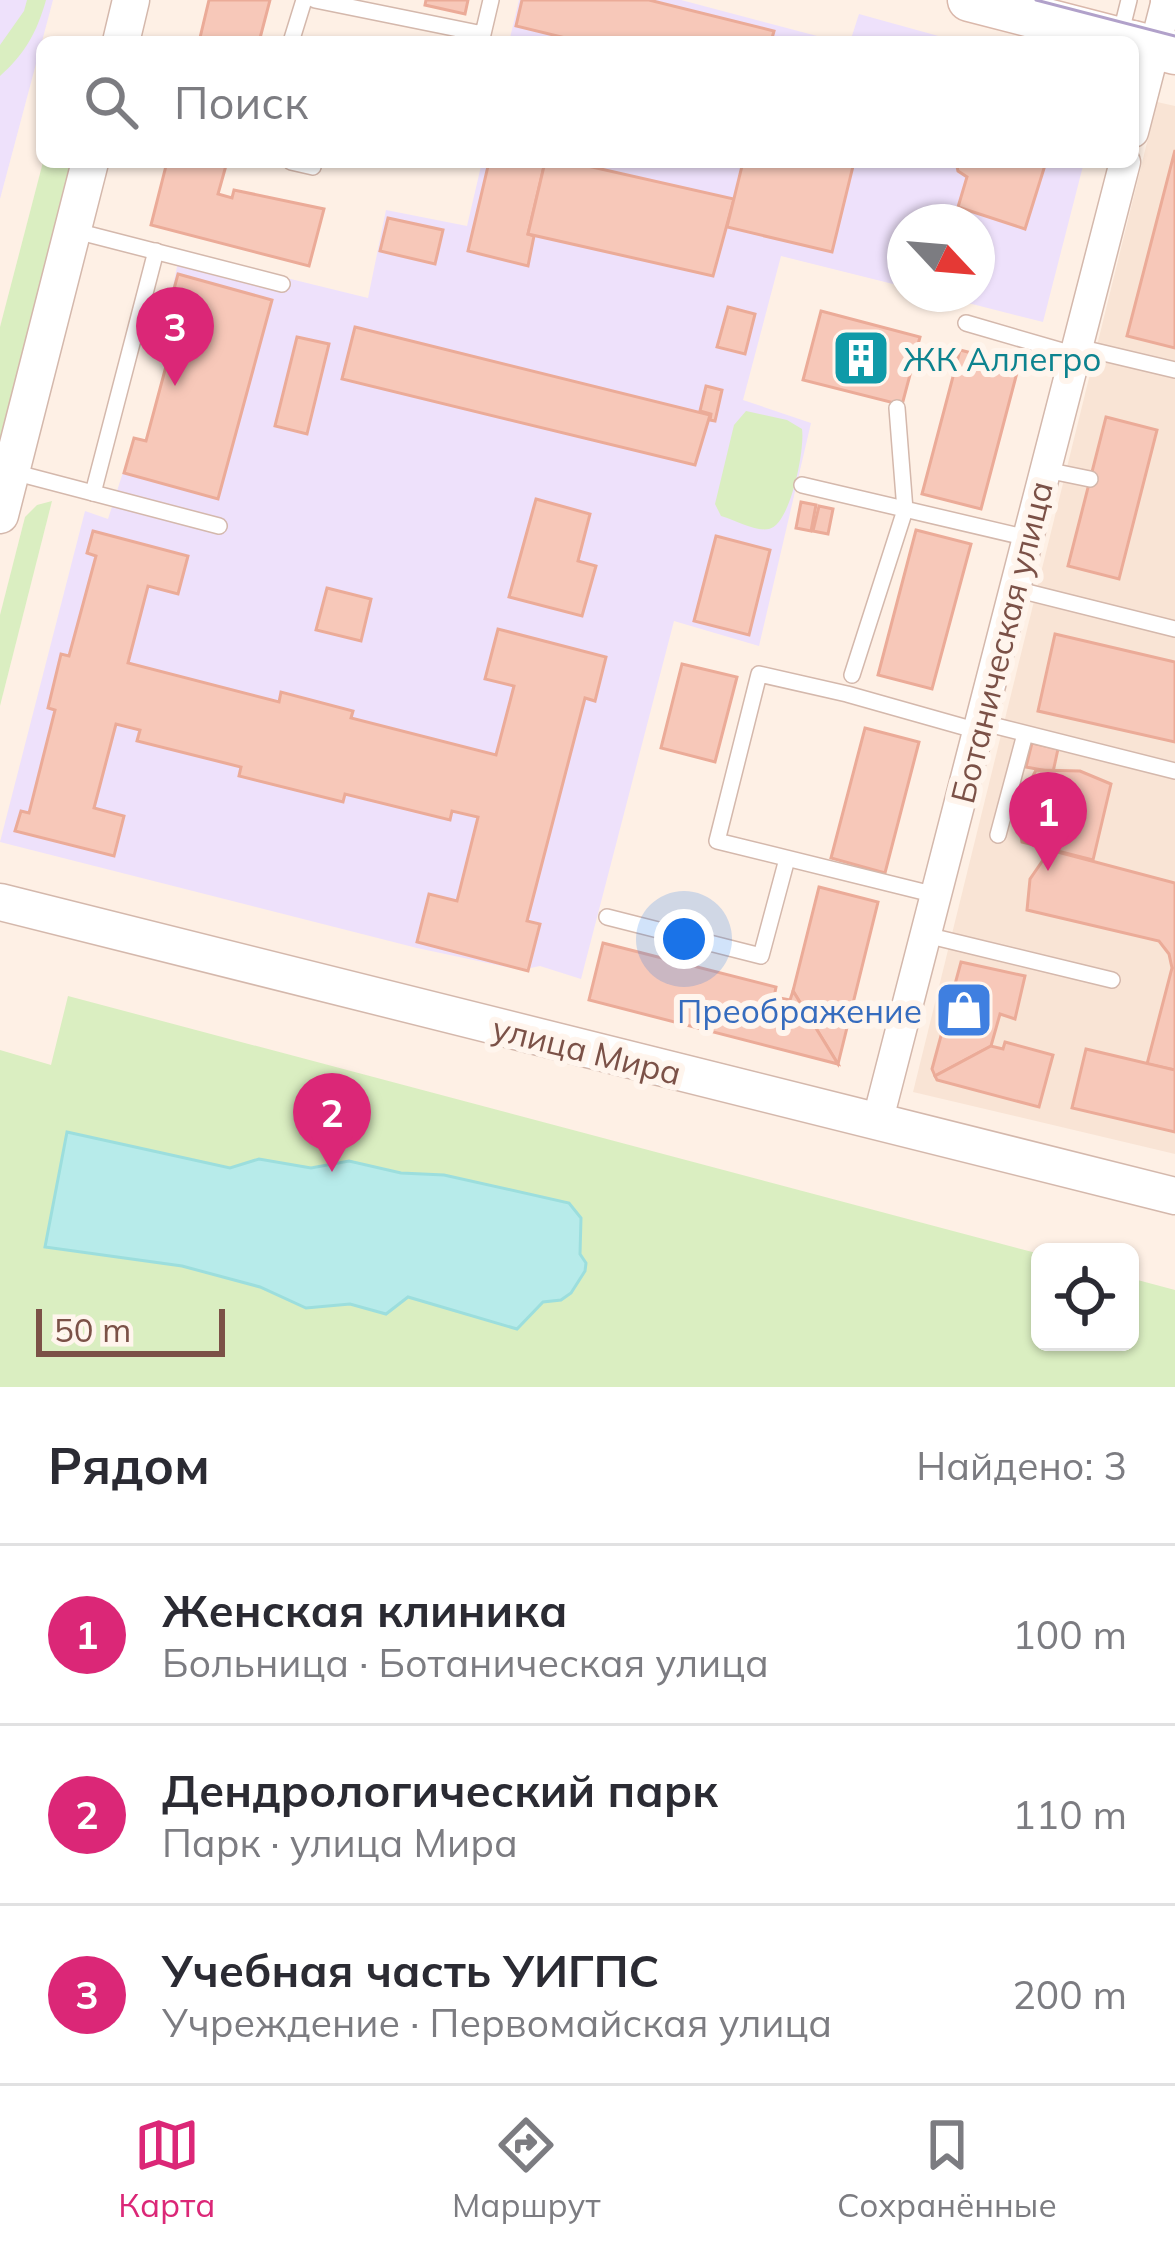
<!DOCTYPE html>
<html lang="ru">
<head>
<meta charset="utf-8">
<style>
	:root { --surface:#fff; --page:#f7f7f7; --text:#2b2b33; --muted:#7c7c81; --line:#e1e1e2; --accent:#db2777 }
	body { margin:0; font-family:Mulish,sans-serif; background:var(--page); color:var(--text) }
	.controls { position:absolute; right:36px; bottom:36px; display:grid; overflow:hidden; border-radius:18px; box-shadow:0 3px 9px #0004 }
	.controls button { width:108px; height:108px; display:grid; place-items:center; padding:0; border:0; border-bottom:3px solid var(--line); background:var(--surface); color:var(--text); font:60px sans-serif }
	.compass { position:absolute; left:887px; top:204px; width:108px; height:108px; border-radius:50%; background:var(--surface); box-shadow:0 3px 9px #0004; rotate:116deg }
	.scale { position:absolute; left:36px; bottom:30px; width:189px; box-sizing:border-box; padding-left:12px; border:6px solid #7b5147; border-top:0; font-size:33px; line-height:42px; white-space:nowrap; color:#7b5147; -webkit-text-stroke:9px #fff5ed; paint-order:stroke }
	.you { position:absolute; left:684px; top:939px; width:42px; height:42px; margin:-30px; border:9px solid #fff; border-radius:50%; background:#1a73e8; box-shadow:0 0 0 18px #1a73e833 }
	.badge { display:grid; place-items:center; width:78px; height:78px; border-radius:50%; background:var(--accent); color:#fff; font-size:39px; font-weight:700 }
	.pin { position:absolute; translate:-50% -99px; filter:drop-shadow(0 3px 6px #0008) }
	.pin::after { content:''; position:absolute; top:63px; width:42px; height:36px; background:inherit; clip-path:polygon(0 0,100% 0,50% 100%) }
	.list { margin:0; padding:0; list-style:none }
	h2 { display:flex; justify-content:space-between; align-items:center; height:156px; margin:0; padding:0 48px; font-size:51px }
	h2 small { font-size:39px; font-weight:400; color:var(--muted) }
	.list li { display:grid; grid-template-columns:78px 1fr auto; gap:36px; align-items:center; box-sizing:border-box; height:180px; padding:0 48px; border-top:3px solid var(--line) }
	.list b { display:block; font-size:45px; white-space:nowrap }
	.list p { margin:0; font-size:39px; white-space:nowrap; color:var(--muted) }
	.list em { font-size:39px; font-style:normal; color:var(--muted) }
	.icon { flex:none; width:66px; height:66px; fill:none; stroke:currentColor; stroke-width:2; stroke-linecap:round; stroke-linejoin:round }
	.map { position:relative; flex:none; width:1175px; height:1387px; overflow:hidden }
	.search { position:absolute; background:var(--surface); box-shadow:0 3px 9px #0004; left:36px; right:36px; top:36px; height:132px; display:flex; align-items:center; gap:30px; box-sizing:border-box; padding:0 42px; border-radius:18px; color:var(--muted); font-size:45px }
	.sheet { height:696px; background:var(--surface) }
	nav { display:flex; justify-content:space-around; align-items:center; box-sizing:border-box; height:168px; border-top:3px solid var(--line); background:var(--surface); font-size:33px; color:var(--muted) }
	nav a { display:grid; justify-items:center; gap:6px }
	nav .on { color:var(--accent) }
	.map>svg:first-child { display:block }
	.residential { fill:#f9e4d5 }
	.education { fill:#eee1fb }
	.green { fill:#daeec1 }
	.water { fill:#b7ebea; stroke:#9cdedd; stroke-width:3 }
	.building { fill:#f7c8b9; stroke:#ebab98; stroke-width:3 }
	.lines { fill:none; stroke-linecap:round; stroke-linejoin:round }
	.service-casing { stroke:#d4b8ac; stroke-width:18 }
	.minor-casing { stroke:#d4b8ac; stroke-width:33 }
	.tertiary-casing { stroke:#d4b8ac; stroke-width:39 }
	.secondary-casing { stroke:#dab8ab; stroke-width:45 }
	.service { stroke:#fff; stroke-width:15 }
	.minor { stroke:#fff; stroke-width:30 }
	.tertiary { stroke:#fff; stroke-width:36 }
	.secondary { stroke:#fff; stroke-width:42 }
	.tram { stroke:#b1a1ca; stroke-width:3 }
	.labels { text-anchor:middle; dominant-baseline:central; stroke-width:12; stroke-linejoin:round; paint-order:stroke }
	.culture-label { font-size:33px; fill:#0d838f; stroke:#fff5ed; text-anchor:start }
	.street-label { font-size:33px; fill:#7b5147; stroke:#fff5ed }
	.shop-label { font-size:33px; fill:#366cbe; stroke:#fff5ed; text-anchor:end }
</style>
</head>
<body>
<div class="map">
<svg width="1175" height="1387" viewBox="0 0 1175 1387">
	<rect width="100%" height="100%" fill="#fef0e5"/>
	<polygon class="residential" points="1157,102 1175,106 1175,1154 913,1092"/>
	<g class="education">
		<polygon points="0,0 53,0 0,199"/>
		<polygon points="519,0 681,0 840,42 509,42"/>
		<polygon points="859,14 960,42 850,42"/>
		<polygon points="482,162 1084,162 1043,322 933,294 977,294 977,222 905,222 905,287 781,256 743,400 811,423 759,646 674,621 581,979 540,966 521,970 417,948 0,842 85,511 108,519 134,438 146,440 180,315 168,311 180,252 368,298 386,210 467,226"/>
	</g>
	<g class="green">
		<path d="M27 0H46C37 32 25 54 0 76V45L24 11Z"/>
		<polygon points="43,162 75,162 0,447 0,327"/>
		<path d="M746 411 787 420 802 429C805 448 791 524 769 529 756 532 735 520 721 516L715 504 734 425Z"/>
		<polygon points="52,501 0,706 0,615 25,517 37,505"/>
		<polygon points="68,996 1040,1254 1040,1342 1130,1342 1130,1278 1175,1290 1175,1387 0,1387 0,1050 51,1065"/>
	</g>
	<polygon class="water" points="67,1132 230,1168 259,1159 311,1168 349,1161 401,1173 444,1175 569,1203 581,1218 580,1254 586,1263 585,1271 571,1293 561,1300 543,1302 517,1329 408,1297 386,1314 350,1304 306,1308 260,1287 182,1266 45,1247"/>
	<g class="building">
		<polygon points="209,0 270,0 259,42 199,42"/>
		<polygon points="426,0 468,0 465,14 425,5"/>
		<polygon points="522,0 649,0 774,31 771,42 582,42 516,26"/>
		<polygon points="1175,150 1175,348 1127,336"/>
		<polygon points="167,162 227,162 218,194 232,198 234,190 324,209 309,266 151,225"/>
		<polygon points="489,162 545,162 528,234 534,236 528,266 468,251"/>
		<polygon points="545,162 570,162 734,199 713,276 528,234"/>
		<polygon points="743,162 854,162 832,252 727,227"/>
		<polygon points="956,162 1046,162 1025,229 958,207 967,177 958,171"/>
		<polygon points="388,218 443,230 435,264 380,251"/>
		<polygon points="178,274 272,300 218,499 124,473 134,438 146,441 180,314 168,311"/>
		<polygon points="728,307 755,314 745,354 717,347"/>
		<polygon points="821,311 920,337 902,405 803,380"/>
		<polygon points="355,327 710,415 695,465 342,379"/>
		<polygon points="297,337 329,344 307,434 275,426"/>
		<polygon points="960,350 1019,365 981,509 922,494"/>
		<polygon points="706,386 722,390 715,421 710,420 711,414 700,411"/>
		<polygon points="1106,417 1157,430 1119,579 1068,566"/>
		<polygon points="536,499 590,514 578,561 596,566 582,616 509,597"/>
		<polygon points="801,502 816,505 811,531 796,528"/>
		<polygon points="819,506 833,509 828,534 813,531"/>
		<polygon points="916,530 971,544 932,689 878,675"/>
		<polygon points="93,531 188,556 178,594 148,586 128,663 279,702 281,692 353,711 351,718 496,755 514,686 485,679 498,629 606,657 595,701 585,698 527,921 540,924 528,971 417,942 429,894 457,901 478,817 452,811 450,820 345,794 343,802 239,776 241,767 137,741 140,730 116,724 94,808 124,816 114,856 15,831 21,811 29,813 55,710 48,708 61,654 69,656 96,556 87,553"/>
		<polygon points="716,536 770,550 749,635 694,621"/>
		<polygon points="327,588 371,599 361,641 316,630"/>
		<polygon points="1055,634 1175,662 1175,742 1038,711"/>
		<polygon points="682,664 737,677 715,762 661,748"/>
		<polygon points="865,728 919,742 885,873 831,858"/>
		<polygon points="1032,743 1058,749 1053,772 1026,767"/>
		<polygon points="1036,770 1080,771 1111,784 1093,860 1022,842 1016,809"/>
		<polygon points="1050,850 1175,883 1175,1070 1147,1064 1172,968 1169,954 1159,941 1027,910 1030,879"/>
		<polygon points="819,887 878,902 838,1064 793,991"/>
		<polygon points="603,943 776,987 774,997 790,1000 793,991 838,1064 589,1000"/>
		<polygon points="961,962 1025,976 1015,1019 1000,1014 991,1046 935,1076 932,1069"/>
		<polygon points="1005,1042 1053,1055 1039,1107 937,1080 935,1076 991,1046 1003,1049"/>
		<polygon points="1086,1049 1175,1070 1175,1132 1072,1108"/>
	</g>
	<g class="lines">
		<g class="service-casing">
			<g id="service">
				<polyline points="315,0 483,34 491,0"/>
				<polyline points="1120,36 1129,0"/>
				<polyline points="291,42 304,0"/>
				<polyline points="291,162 313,167"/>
				<polyline points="72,230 282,284"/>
				<polyline points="966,323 1076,355"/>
				<polyline points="1078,347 1175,370"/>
				<polyline points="1046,470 1090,479"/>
				<polyline points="13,472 219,526"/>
				<polyline points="802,485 1028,538"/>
				<polyline points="93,493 156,251"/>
				<polyline points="1015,589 1175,629"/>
				<polyline points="852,675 905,510 897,408"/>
				<polyline points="980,722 1175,771"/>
				<polyline points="998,835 1025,734"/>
				<polyline points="936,895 717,841 759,674 847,694 978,731"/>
				<polyline points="607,917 761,956 787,859"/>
				<polyline points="926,935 1112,980"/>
			</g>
		</g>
		<g class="minor-casing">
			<g id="minor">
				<polyline points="1133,132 1167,0"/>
				<polyline points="877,1123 1125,162"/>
			</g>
		</g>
		<g class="tertiary-casing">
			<g id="tertiary">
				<polyline points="121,42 131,0"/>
				<polyline points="0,515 90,162"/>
				<polyline points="0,902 1175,1196"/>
			</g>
		</g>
		<g class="secondary-casing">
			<g id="secondary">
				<polyline points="969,0 1132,42"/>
				<polyline points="1172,0 1175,1"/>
				<polyline points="1133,42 1175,53"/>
			</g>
		</g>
		<use href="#service" class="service"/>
		<use href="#minor" class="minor"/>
		<use href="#tertiary" class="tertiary"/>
		<use href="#secondary" class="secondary"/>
		<polyline class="tram" points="1036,0 1175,36"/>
	</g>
	<defs>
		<g id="building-square" transform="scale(3)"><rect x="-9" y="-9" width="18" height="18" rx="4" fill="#0f9aa8" stroke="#fff5ed"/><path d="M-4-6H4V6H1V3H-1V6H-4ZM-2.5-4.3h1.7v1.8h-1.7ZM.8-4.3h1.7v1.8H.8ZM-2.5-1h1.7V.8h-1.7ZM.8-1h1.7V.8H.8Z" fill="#fff"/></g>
		<g id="shop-square" transform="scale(3)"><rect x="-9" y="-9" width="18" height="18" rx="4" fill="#3f7fe0" stroke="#fff5ed"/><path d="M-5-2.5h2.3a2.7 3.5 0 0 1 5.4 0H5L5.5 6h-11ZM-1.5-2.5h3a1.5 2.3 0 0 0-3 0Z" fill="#fff"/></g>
	</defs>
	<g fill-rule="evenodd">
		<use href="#building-square" x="861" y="358"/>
		<use href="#shop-square" x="964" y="1010"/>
	</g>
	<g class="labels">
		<g class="culture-label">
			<text x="903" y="358">ЖК Аллегро</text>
		</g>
		<g class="street-label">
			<text transform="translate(1001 642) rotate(-76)">Ботаническая улица</text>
			<text transform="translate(587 1050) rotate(14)">улица Мира</text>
		</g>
		<g class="shop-label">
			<text x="922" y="1010">Преображение</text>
		</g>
	</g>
</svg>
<div class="controls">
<button><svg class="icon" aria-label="locate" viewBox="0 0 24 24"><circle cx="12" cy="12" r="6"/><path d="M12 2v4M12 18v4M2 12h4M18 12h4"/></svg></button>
</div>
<svg class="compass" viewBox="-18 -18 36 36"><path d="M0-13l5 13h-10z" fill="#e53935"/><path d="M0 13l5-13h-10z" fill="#7c7c81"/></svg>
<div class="scale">50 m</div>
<div class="you"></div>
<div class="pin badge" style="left:1048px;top:871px">1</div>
<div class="pin badge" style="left:332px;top:1172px">2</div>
<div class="pin badge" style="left:175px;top:386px">3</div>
<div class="search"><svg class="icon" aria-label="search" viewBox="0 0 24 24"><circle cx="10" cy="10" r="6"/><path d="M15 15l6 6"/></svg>Поиск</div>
</div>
<section class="sheet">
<h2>Рядом<small>Найдено: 3</small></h2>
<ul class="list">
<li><span class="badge">1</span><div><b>Женская клиника</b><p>Больница · Ботаническая улица</p></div><em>100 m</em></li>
<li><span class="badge">2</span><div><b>Дендрологический парк</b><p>Парк · улица Мира</p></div><em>110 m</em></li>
<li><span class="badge">3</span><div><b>Учебная часть УИГПС</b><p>Учреждение · Первомайская улица</p></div><em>200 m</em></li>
</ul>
</section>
<nav>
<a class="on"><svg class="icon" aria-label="map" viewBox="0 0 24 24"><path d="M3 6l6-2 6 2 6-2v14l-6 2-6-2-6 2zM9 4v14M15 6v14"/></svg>Карта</a>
<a><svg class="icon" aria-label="directions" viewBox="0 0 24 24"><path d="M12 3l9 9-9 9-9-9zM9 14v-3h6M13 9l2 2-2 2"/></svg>Маршрут</a>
<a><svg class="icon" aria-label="saved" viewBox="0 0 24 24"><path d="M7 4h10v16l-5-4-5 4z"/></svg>Сохранённые</a>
</nav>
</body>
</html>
